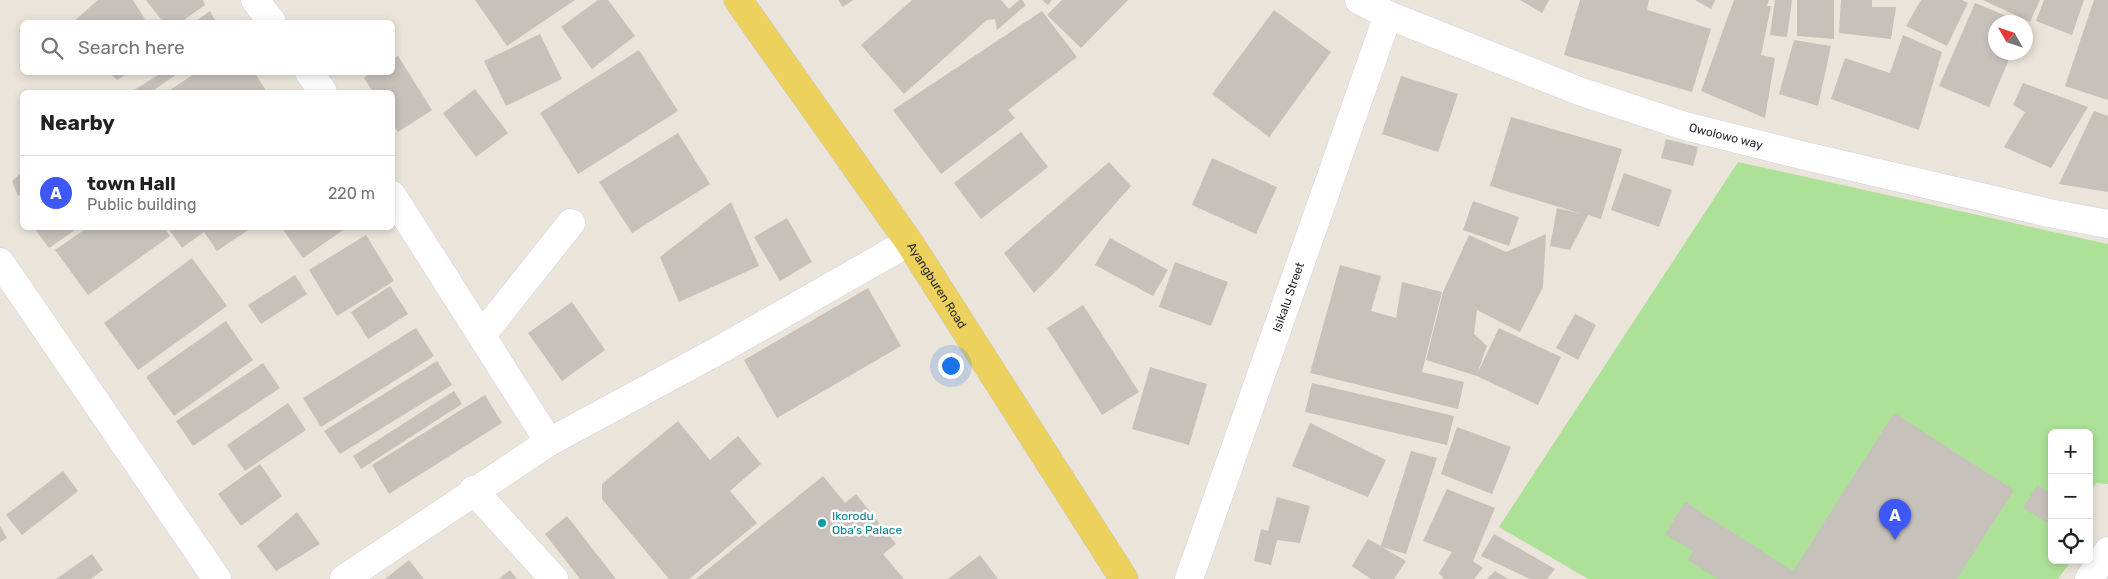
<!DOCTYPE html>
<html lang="en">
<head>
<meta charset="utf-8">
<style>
	:root { --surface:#fff; --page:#f6f6f6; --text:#222; --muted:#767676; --line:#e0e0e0; --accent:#3d58f6 }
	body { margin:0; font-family:Rubik,sans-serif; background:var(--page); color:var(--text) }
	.controls { position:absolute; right:15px; bottom:15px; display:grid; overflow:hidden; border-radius:8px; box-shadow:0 2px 8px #0003 }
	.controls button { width:45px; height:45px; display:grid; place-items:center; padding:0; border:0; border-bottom:1px solid var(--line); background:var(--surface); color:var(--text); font:25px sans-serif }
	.compass { position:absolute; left:1988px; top:15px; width:45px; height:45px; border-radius:50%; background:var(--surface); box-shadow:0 2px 8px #0003; rotate:309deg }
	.you { position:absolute; left:950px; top:365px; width:18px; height:18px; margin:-12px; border:4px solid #fff; border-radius:50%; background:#1a73e8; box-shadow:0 0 0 8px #1a73e833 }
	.badge { display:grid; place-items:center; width:32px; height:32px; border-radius:50%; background:var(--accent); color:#fff; font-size:16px; font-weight:700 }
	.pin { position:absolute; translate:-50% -41px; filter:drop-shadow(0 1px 2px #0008) }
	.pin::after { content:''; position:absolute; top:26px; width:18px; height:15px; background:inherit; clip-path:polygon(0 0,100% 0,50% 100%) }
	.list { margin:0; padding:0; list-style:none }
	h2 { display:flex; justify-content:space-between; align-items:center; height:65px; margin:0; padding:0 20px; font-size:21px }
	h2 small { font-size:16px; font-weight:400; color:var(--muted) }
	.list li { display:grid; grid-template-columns:32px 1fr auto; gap:15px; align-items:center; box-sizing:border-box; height:75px; padding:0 20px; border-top:1px solid var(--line) }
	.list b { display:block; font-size:19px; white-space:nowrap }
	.list p { margin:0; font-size:16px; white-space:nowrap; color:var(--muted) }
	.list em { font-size:16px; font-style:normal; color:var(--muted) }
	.icon { flex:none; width:28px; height:28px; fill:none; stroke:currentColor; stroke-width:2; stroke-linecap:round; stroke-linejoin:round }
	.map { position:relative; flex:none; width:2108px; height:579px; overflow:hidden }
	.search { position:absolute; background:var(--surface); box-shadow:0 2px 8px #0003; left:20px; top:20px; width:375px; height:55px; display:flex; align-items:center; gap:12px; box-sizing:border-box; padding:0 18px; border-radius:8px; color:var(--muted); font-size:19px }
	.panel { position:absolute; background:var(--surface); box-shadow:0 2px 8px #0003; left:20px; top:90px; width:375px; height:140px; border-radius:8px }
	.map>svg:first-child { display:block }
	.green { fill:#aee198 }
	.building { fill:#c6c1ba }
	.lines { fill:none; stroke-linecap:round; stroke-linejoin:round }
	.minor-casing { stroke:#d0d2e1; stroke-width:29 }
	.major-casing { stroke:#c7c7c7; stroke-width:29 }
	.minor { stroke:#fff; stroke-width:28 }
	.major { stroke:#edd15d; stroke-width:28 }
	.culture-dot { fill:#0f9aa8; stroke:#fff; stroke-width:2 }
	.labels { text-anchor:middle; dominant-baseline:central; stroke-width:5; stroke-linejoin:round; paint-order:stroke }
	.street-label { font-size:12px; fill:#292929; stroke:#fff }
	.culture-label { font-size:12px; fill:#0d838f; stroke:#fff; text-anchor:start }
</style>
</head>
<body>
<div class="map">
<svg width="2108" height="579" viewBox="0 0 2108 579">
	<rect width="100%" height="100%" fill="#ebe4da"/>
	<polygon class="green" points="1738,162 2108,244 2108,484 2096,483 2089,493 2089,433 2052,433 2052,560 2072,560 2058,579 1588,579 1499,527"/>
	<g class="building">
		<polygon points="98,0 133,0 145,19 140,22 73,22"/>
		<polygon points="146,0 203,0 205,5 181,22 163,22"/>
		<polygon points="475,0 575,0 507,46"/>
		<polygon points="598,0 608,0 635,36 592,69 561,27"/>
		<polygon points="838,0 853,0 843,7"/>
		<polygon points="912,0 1001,0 1009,9 1019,0 1022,0 1026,5 997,30 995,19 987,20 904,94 861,45"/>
		<polygon points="1042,0 1052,0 1048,5"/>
		<polygon points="1062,0 1128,0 1081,48 1047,15"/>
		<polygon points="1520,0 1549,0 1542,13"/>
		<polygon points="1580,0 1649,0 1647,10 1711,29 1692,92 1564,55"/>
		<polygon points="1695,0 1715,0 1711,9"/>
		<polygon points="1734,0 1769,0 1767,6 1771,6 1761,55 1775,58 1765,118 1701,91"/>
		<polygon points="1775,0 1792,0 1787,37 1770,35"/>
		<polygon points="1797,0 1834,0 1834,39 1797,36"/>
		<polygon points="1841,0 1872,0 1872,7 1896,7 1891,39 1839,33"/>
		<polygon points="1921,0 1962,0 1968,3 1947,46 1906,26"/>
		<polygon points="1983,0 2040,0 2030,22"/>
		<polygon points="2044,0 2084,0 2072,35 2036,21"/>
		<polygon points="2094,0 2108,0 2108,100 2065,86"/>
		<polygon points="1975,3 2021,22 1996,22 1996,52 2012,52 1989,107 1939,86"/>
		<polygon points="1274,10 1331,52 1269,137 1212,94"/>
		<polygon points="210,11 216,22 195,22"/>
		<polygon points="1042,11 1077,57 1008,110 1015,118 941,174 893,110"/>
		<polygon points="540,34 562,79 506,106 484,61"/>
		<polygon points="1903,35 1942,52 1919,130 1831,99 1845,58 1890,73"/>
		<polygon points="1794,40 1831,46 1818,106 1779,94"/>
		<polygon points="639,50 678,111 578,174 540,113"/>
		<polygon points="398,56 432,110 398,132 392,123 392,92 373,92 364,78 373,72 392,72 392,60"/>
		<polygon points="109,72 130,72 117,80"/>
		<polygon points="163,72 180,72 151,92 131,92"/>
		<polygon points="197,72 254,72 267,92 167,92"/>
		<polygon points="1401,76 1458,94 1438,152 1382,134"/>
		<polygon points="2023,83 2088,107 2051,168 2004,147 2025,112 2013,105"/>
		<polygon points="475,89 508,133 476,157 443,113"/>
		<polygon points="2094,111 2108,116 2108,192 2059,184"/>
		<polygon points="1511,117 1622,149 1601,219 1588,215 1570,250 1550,246 1557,208 1582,214 1490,186"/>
		<polygon points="1021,132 1048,167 981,219 954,183"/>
		<polygon points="678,133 710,184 632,233 599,182"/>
		<polygon points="1666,139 1698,147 1693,166 1661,158"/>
		<polygon points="1212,158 1277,187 1256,234 1192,205"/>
		<polygon points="1109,162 1131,186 1058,269 1034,293 1004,253"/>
		<polygon points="22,172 22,193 18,196 12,181"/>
		<polygon points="1624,173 1672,190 1659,227 1611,210"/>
		<polygon points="1473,201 1519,217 1509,246 1463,230"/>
		<polygon points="731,202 759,266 679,302 660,257"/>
		<polygon points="787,218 812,262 780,281 754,237"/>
		<polygon points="34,228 78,228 49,248"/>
		<polygon points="87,228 164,228 170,236 88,295 55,250"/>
		<polygon points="168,228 251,228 217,251 204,232 182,248"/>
		<polygon points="282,228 346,228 303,258"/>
		<polygon points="1546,234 1543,287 1520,332 1477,310 1474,334 1487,346 1477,374 1499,328 1561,357 1538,405 1477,376 1426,360 1443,292 1469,235 1506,252"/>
		<polygon points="366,235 394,281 337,316 309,270"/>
		<polygon points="1110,238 1168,270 1153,296 1095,265"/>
		<polygon points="192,258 227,306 138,370 104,323"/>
		<polygon points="1175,262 1228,282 1211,326 1159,307"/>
		<polygon points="1340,265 1381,276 1371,311 1396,318 1402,282 1442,292 1422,372 1464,382 1458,409 1310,373"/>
		<polygon points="295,275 307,294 261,324 248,305"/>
		<polygon points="390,286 408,314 368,339 351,312"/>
		<polygon points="868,288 901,346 777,418 744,360"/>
		<polygon points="572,302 605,350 562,381 528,333"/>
		<polygon points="1083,305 1139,392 1102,415 1047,328"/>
		<polygon points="1575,314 1596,325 1578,360 1556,348"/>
		<polygon points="226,321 253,360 174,416 146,377"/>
		<polygon points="416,328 434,356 321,427 303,398"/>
		<polygon points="437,361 452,385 340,454 324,431"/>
		<polygon points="263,363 280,388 193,446 176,421"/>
		<polygon points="1150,367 1207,384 1189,445 1132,429"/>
		<polygon points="1312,383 1454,416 1447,445 1305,412"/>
		<polygon points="454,391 462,404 361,469 353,456"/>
		<polygon points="485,395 502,423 389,494 372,465"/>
		<polygon points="288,403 306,430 245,471 227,445"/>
		<polygon points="1894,413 2014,490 1957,579 1718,579 1688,560 1693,551 1665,534 1685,502 1793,571"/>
		<polygon points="678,421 710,460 738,436 761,464 730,491 757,523 689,579 669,579 602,499 602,484"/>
		<polygon points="1310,423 1386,460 1368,497 1292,466"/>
		<polygon points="1457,427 1511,447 1492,494 1441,474"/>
		<polygon points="1411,451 1437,458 1406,554 1382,547 1406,561 1394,579 1371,579 1352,566 1368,539 1381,546"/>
		<polygon points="260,464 282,496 241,526 218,494"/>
		<polygon points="63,471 78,491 22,535 6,515"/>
		<polygon points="823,476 845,503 856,494 896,544 883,554 904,579 696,579"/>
		<polygon points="2037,485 2052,494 2052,512 2046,522 2023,508"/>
		<polygon points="1447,489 1495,508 1473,561 1483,568 1474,579 1444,579 1439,573 1452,552 1423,541"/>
		<polygon points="1277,497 1310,506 1300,543 1277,540 1271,565 1254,561 1261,529 1268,531"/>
		<polygon points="297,512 320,544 276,571 257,546"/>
		<polygon points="567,516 616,579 580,579 545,534"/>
		<polygon points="0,526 7,538 0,542"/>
		<polygon points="1494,534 1555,569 1547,579 1530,579 1481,556"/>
		<polygon points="92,554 103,570 91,579 56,579"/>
		<polygon points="980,555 998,579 948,579"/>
		<polygon points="409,560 424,579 385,579"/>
		<polygon points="510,570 517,579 499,579"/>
		<polygon points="1495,571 1508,579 1487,579"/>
	</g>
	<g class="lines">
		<g class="minor-casing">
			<g id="minor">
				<polyline points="255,0 272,22"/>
				<path id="s1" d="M1359 0 1388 15 1579 91 1685 126 1797 154 2049 213 2108 224"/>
				<polyline points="309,72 323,92"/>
				<polyline points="392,195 549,442"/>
				<polyline points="0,262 217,579"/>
				<polyline points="482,335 571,223"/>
				<polyline points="473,490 554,579"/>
				<polyline points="344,579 549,442 723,348 909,242"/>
				<path id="s2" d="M1189 579 1388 15"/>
				<polyline points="2089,579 2108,551"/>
			</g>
		</g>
		<g class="major-casing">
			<g id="major">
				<path id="s3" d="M738 0 909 242 1124 579"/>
			</g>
		</g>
		<use href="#minor" class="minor"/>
		<use href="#major" class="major"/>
	</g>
	<circle class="culture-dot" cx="822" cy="523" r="5"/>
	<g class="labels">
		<g class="street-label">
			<text stroke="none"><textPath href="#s1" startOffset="392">Owolowo way</textPath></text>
			<text stroke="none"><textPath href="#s3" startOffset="348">Ayangburen Road</textPath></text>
			<text stroke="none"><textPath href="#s2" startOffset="299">Isikalu Street</textPath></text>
		</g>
		<g class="culture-label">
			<text x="832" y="516">Ikorodu<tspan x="832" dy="14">Oba's Palace</tspan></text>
		</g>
	</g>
</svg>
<div class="controls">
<button>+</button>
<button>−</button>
<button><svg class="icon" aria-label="locate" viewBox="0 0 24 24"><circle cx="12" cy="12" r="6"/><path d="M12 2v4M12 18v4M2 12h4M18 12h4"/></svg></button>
</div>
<svg class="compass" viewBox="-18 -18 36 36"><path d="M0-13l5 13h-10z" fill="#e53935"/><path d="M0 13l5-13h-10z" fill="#767676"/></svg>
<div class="you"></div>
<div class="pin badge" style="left:1895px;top:540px">A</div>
<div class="search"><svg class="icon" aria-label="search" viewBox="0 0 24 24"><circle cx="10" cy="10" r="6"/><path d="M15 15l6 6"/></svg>Search here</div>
<section class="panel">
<h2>Nearby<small></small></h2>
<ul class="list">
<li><span class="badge">A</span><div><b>town Hall</b><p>Public building</p></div><em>220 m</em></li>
</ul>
</section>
</div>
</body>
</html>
